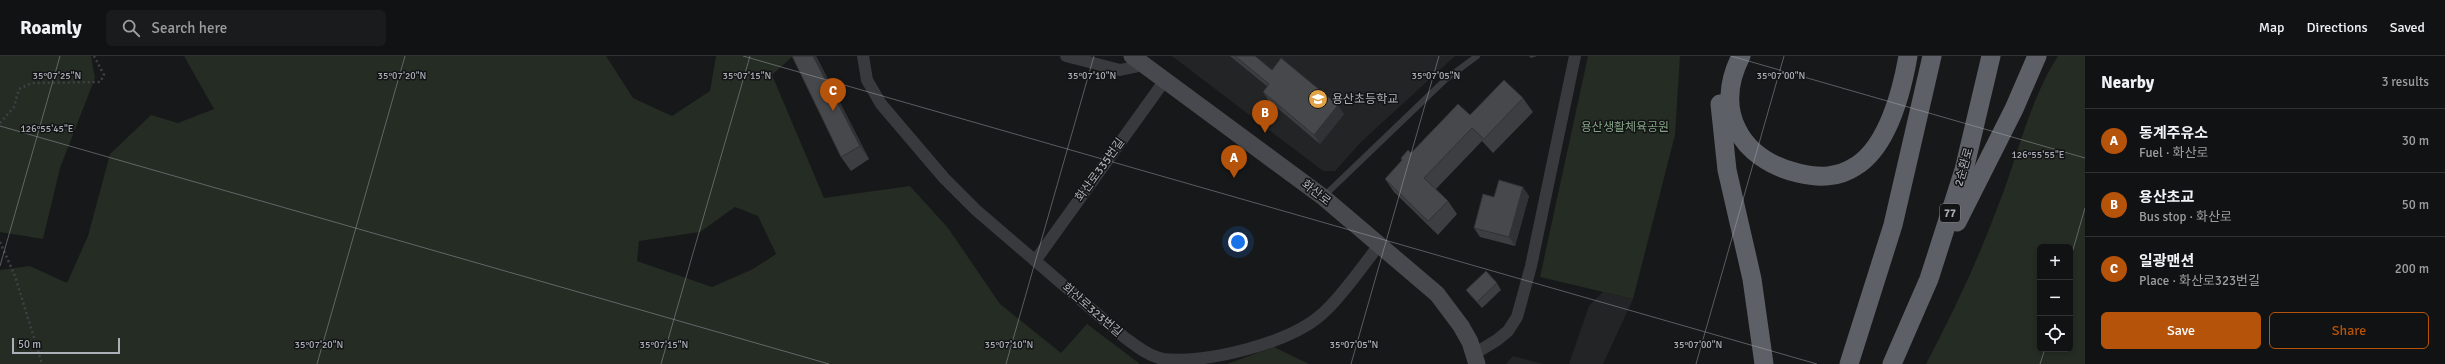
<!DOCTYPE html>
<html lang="en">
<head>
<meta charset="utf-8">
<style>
	:root { --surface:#111213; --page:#1a1b1c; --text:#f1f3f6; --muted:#9c9ea0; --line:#303233; --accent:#b45309 }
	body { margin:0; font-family:Signika,"Noto Sans KR",sans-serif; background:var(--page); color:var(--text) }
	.controls { position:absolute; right:12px; bottom:12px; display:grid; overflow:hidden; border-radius:6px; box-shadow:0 2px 6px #0003 }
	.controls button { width:36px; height:36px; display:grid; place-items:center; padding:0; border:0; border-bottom:1px solid var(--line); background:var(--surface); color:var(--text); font:20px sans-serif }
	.scale { position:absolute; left:12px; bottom:10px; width:108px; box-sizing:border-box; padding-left:4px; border:2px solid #abb0b8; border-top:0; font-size:11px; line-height:14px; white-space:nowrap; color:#abb0b8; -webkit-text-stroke:3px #121314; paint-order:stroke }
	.you { position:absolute; left:1238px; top:186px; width:14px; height:14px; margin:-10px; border:3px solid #fff; border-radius:50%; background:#1a73e8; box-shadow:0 0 0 6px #1a73e833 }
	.badge { display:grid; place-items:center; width:26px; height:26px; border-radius:50%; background:var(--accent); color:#fff; font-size:13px; font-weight:700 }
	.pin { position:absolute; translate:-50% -33px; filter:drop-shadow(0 1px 2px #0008) }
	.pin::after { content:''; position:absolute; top:21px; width:14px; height:12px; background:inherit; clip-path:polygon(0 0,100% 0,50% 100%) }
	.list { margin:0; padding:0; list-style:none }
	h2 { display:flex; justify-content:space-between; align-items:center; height:52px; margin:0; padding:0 16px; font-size:17px }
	h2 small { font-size:13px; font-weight:400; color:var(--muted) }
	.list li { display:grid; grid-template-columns:26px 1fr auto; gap:12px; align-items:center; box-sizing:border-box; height:64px; padding:0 16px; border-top:1px solid var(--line) }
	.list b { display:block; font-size:15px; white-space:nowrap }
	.list p { margin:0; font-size:13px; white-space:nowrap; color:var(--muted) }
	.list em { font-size:13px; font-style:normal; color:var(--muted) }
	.actions { display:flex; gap:8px; padding:12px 16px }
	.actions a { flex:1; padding:9px 0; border:1px solid var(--accent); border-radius:6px; text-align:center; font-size:14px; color:var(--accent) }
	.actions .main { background:var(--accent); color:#fff }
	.icon { flex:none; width:22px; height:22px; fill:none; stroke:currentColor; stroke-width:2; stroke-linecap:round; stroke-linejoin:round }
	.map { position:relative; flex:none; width:2085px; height:308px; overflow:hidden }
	header { display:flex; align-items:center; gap:24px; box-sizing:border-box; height:56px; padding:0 20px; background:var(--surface); border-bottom:1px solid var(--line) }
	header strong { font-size:19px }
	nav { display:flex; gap:22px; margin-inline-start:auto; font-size:14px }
	.search { width:280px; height:36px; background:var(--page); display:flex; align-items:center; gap:10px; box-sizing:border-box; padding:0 14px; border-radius:6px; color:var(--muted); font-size:15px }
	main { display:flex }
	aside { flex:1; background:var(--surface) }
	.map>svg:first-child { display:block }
	.built { fill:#232426 }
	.green { fill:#242c24; fill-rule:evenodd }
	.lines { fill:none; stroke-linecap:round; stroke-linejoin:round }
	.path { stroke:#3f4145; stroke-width:2.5; stroke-dasharray:2 3; stroke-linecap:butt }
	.service { stroke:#393a3e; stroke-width:6 }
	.minor { stroke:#393a3e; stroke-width:12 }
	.secondary { stroke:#47494e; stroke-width:17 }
	.trunk { stroke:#5d6066; stroke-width:19 }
	.wall { fill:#3c3e41 }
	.shaded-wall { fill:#313235 }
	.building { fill:#46484c; stroke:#313235 }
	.ticks { fill:none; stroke:#abb0b8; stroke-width:1; stroke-opacity:0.45 }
	.labels { text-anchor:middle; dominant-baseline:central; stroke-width:3; stroke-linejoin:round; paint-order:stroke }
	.shield { fill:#121314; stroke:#7d8187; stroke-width:1 }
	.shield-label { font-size:11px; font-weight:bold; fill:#abb0b8 }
	.poi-label { font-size:12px; fill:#abb0b8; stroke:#121314; text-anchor:start }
	.park-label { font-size:12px; fill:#84a184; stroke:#121314 }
	.street-label { font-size:12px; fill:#abb0b8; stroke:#121314 }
	.ticks-label { font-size:10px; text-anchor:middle; fill:#abb0b8; stroke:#121314; stroke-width:3; stroke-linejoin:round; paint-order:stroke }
</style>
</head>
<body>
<header>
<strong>Roamly</strong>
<div class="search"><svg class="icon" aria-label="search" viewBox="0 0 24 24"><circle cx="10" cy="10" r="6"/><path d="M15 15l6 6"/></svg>Search here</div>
<nav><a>Map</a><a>Directions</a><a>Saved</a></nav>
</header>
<main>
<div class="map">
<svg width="2085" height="308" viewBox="0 0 2085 308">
	<rect width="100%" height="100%" fill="#171819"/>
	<g class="built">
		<polygon points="1172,0 1455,0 1361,86 1335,115 1323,115"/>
		<polygon points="1603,236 1633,243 1603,308 1569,308 1589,250"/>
		<polygon points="1513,300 1543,308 1506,308"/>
	</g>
	<g class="green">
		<polygon points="0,0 91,0 95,22 60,112 43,183 0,176"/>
		<path d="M184 0H606L633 42 672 60 710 35 716 0H793L772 19 824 142 910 130 948 172 1000 248 1061 297 1087 268 1140 308H0V214L30 210 67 227 88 180 110 98 151 59 178 67 214 53ZM735 151 758 160 776 198 753 213 712 231 637 205 639 185 700 176Z"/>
		<polygon points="1588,0 1680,0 1675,79 1633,243 1540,221"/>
		<path d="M2058 0H2085V308H1926C1953 257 1978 204 1998 150 2018 100 2029 45 2058 0ZM2040 191H2070V293H2040Z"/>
		<polygon points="1274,291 1309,308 1227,308"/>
	</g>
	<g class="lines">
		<g class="path">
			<polyline points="0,67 14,51 19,33 32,27 100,26 104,19 94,0"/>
			<polyline points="0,186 15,220 42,308"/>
		</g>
		<polyline class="service" points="1324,140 1446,23 1477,0"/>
		<g class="minor">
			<path d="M863 0 867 24 881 48 944 122 976 154 1124 281C1135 289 1148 300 1163 303 1206 308 1290 287 1322 258 1342 241 1363 209 1380 188"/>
			<polyline points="1066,0 1120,14 1144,9"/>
			<polyline points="1035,205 1165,24"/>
			<polyline points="1474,298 1497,284 1508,275 1517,261 1531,210 1575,0"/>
		</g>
		<polyline class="secondary" points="1132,0 1323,141 1437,238 1461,270 1470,286 1477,308"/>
		<g class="trunk">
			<path d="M1741 0C1713 55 1740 103 1798 117 1819 122 1838 122 1856 110 1888 90 1902 34 1908 0"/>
			<polyline points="1720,48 1727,114 1752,223 1764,308"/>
			<polyline points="1957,166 2014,53 2037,0"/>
			<polyline points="1849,308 1893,169 1932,0"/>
			<polyline points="1892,308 1929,223 1964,114 1991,0"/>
		</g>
	</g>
	<g class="wall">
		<polygon points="792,0 816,0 869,103 851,115 841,101"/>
		<polygon points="1230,0 1255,0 1272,14 1344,58 1320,88 1269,45 1263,36 1268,31"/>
		<polygon points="1529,0 1537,0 1531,2"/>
		<polygon points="1523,42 1533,56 1493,97 1482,85 1436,133 1448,145 1457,158 1438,179 1394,136 1385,123 1402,105 1401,102 1411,97 1470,59"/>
		<polygon points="1529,140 1515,190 1480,181 1474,172 1494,141"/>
		<polygon points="1497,227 1501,234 1482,252 1471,240 1466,234"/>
	</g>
	<g class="shaded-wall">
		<polygon points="813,0 816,0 869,103 860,90"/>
		<polygon points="1338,49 1344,58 1320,88 1314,79"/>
		<polygon points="1523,131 1529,140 1515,190 1509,181"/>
	</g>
	<g class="building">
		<polygon points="792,0 813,0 860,90 841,101"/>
		<polygon points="1235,0 1255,0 1272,14 1281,2 1338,49 1314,79 1263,36 1269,28"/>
		<polygon points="1504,24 1523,42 1484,83 1472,72 1424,122 1448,145 1428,165 1385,123 1402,104 1401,102 1408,94 1411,97 1458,48 1470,59"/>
		<polygon points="1499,124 1523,131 1509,181 1474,172 1483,138 1494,141"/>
		<polygon points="1486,215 1497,227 1477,246 1466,234"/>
	</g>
	<path class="ticks" d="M743 0 1817 308M1731 0 2085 102M0 70 829 308M2070 204 2085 152M0 210 60 0M317 308 405 0M661 308 750 0M1006 308 1094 0M1351 308 1439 0M1696 308 1784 0M2040 308 2045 293"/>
	<defs>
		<g id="school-disc" transform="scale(1)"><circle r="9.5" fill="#e1a247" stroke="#121314"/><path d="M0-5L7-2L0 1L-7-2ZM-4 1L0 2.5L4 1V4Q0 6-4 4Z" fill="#fff"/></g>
	</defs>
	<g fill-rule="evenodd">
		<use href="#school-disc" x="1318" y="43"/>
	</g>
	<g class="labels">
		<rect class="shield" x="1940" y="148" width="20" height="18" rx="3"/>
		<g class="shield-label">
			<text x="1950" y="157">77</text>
		</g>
		<g class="poi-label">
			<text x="1332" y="43">용산초등학교</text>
		</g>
		<g class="park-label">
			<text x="1625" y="71">용산생활체육공원</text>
		</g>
		<g class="street-label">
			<text transform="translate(1964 111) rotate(-74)">2순환로</text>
			<text transform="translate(1100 114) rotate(-54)">화산로335번길</text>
			<text transform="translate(1316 137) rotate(38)">화산로</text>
			<text transform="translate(1092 254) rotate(41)">화산로323번길</text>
		</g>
	</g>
	<g class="ticks-label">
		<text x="57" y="23">35°07'25"N</text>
		<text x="402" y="23">35°07'20"N</text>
		<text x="747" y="23">35°07'15"N</text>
		<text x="1092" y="23">35°07'10"N</text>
		<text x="1436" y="23">35°07'05"N</text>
		<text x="1781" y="23">35°07'00"N</text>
		<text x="47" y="76">126°55'45"E</text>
		<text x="2038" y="102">126°55'55"E</text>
		<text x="319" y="292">35°07'20"N</text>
		<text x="664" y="292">35°07'15"N</text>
		<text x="1009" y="292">35°07'10"N</text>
		<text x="1354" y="292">35°07'05"N</text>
		<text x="1698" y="292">35°07'00"N</text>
	</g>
</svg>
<div class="controls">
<button>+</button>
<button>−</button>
<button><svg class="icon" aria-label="locate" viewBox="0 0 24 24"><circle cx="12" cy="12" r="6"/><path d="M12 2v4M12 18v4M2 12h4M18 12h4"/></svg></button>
</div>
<div class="scale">50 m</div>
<div class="you"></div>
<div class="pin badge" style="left:1234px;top:122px">A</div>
<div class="pin badge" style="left:1265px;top:77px">B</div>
<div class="pin badge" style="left:833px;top:55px">C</div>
</div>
<aside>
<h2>Nearby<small>3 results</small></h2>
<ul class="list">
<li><span class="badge">A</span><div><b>동계주유소</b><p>Fuel · 화산로</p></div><em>30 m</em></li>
<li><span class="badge">B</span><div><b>용산초교</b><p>Bus stop · 화산로</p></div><em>50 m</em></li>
<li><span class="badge">C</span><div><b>일광맨션</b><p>Place · 화산로323번길</p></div><em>200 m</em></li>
</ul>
<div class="actions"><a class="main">Save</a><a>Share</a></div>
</aside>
</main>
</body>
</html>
